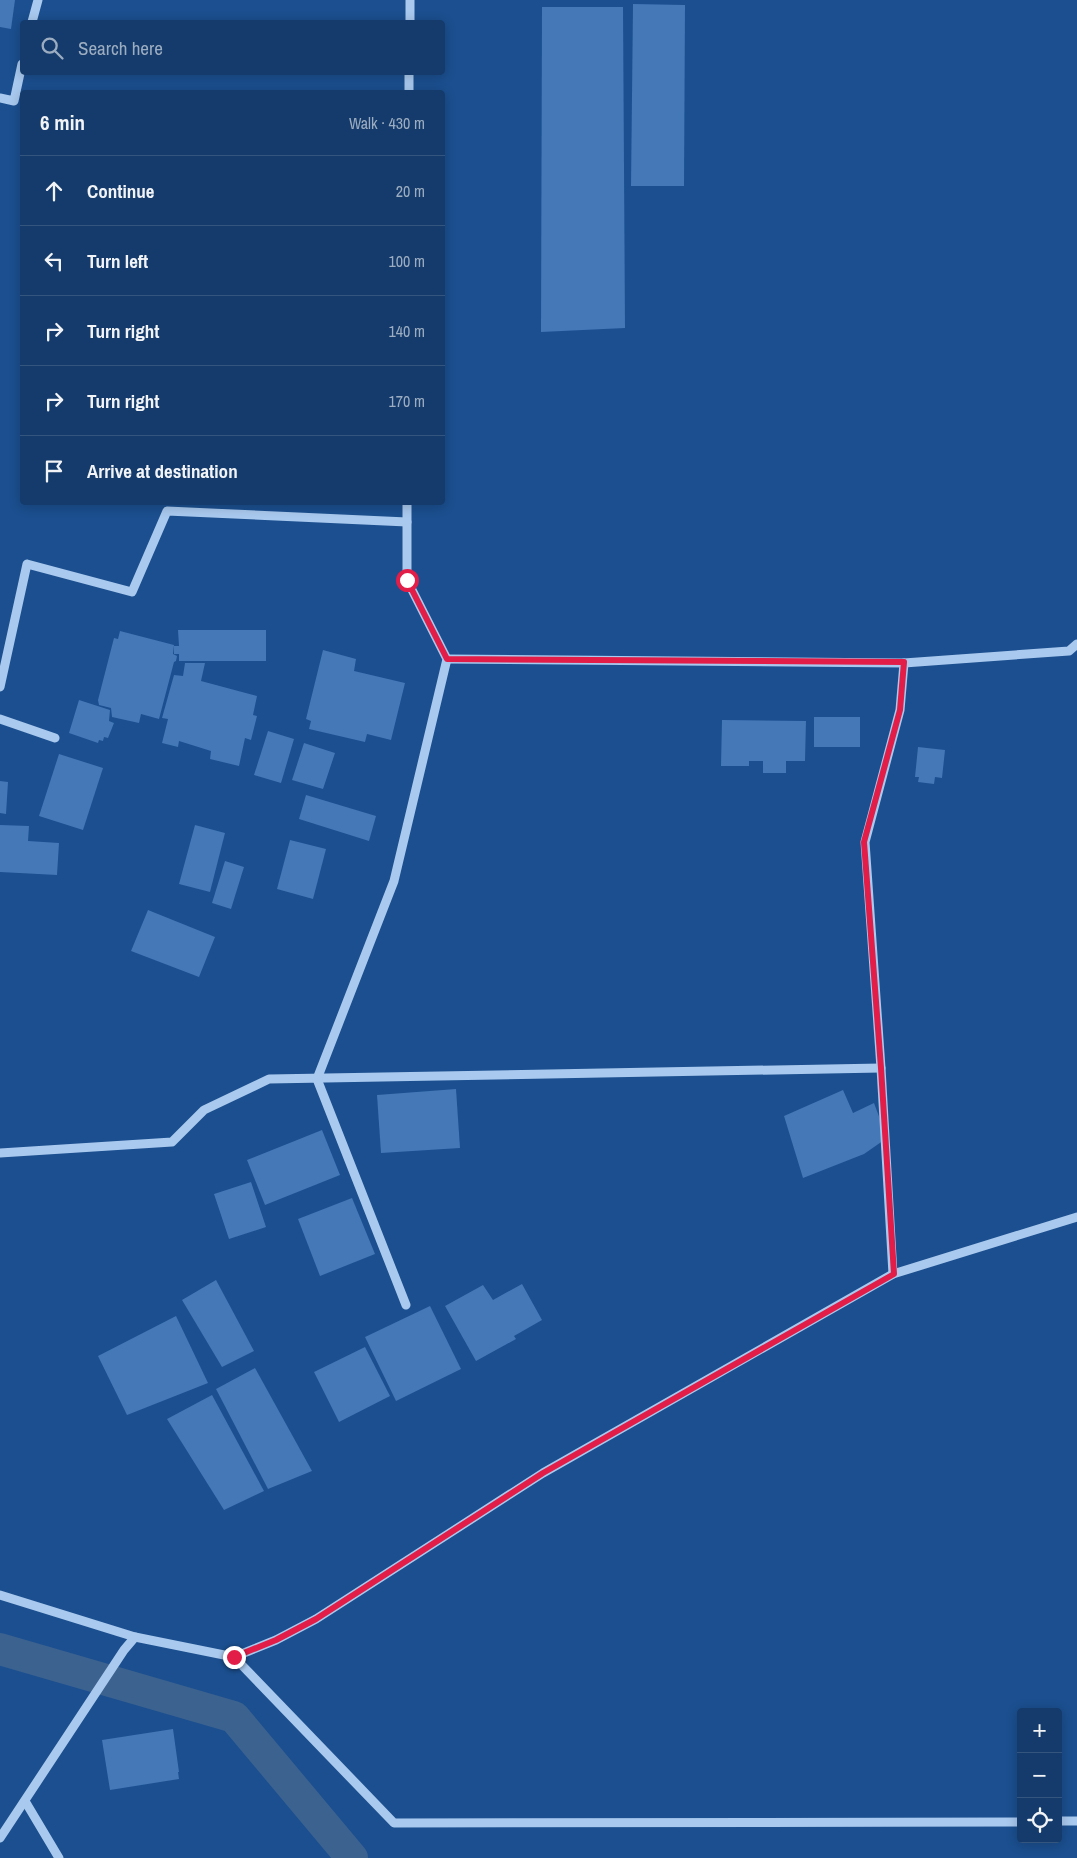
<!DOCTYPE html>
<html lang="en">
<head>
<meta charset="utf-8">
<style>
	:root { --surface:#143b6b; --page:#1d4271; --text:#f1f3f6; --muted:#9dadc1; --line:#33557e }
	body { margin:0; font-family:"Archivo Narrow",sans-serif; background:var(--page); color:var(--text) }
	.controls { position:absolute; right:15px; bottom:15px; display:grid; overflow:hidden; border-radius:5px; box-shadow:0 2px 12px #0003 }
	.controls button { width:45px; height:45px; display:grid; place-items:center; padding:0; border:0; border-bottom:1px solid var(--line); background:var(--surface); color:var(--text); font:25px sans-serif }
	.stop { position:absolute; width:15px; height:15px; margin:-11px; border:4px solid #e11d48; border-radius:50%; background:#fff }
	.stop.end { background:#e11d48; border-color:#fff; box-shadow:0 1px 5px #0008 }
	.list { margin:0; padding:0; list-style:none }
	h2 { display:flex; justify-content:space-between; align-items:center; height:65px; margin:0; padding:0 20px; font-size:21px }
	h2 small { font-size:16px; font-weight:400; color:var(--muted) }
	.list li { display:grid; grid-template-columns:32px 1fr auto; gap:15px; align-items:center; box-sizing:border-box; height:70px; padding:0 20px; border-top:1px solid var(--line) }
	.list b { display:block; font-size:19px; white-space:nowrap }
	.list em { font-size:16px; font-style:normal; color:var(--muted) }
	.icon { flex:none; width:28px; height:28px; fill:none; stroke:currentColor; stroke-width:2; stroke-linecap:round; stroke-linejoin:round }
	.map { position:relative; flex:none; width:1077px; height:1858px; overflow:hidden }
	.search { position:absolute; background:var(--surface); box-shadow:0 2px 12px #0003; left:20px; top:20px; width:425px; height:55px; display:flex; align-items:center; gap:12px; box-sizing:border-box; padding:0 18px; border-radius:5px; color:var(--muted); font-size:19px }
	.panel { position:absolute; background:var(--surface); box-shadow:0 2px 12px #0003; left:20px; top:90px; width:425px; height:415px; border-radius:5px }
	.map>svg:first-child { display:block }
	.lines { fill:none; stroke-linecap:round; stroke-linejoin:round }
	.canal { stroke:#3c6290; stroke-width:32 }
	.building { fill:#4478b7 }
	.minor { stroke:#a9c9ee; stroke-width:9 }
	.route { stroke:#e11d48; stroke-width:6 }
</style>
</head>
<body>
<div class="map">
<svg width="1077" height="1858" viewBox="0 0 1077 1858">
	<rect width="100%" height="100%" fill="#1b4f8f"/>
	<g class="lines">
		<polyline class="canal" points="0,1649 234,1717 352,1858"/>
	</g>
	<g class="building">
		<polygon points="0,0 15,0 11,29 0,27"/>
		<polygon points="633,4 685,5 684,186 631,186"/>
		<polygon points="542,7 623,7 625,328 541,332"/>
		<polygon points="178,630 266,630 266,661 179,661 179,654 174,654 174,646 179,646"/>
		<polygon points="120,631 174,645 173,654 177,656 176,661 174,662 159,719 141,714 139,723 112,717 111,708 99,705 98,700 114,638 118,639"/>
		<polygon points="323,650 356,659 354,671 405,683 391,740 367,734 365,742 309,729 311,721 306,719"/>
		<polygon points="185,663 205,663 201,681 257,696 253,715 257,716 251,740 245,738 239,766 210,759 211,751 179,741 178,747 162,743 168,719 162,718 174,675 183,676"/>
		<polygon points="79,700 110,710 109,721 114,723 108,738 104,737 103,741 99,740 98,743 69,733"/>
		<rect x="814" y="717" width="46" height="30"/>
		<polygon points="722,720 806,721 805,761 786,761 786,773 763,773 763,761 749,761 749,766 721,766"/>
		<polygon points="268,731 294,739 281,783 254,775"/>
		<polygon points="304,743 335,753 323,789 292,780"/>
		<polygon points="918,747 945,750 942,778 935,777 934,784 918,782 919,777 915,777"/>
		<polygon points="59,754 103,768 83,830 39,816"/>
		<polygon points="0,781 8,782 6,814 0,813"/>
		<polygon points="306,795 376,816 369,841 299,819"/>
		<polygon points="0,825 29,826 28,841 59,843 57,875 0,872"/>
		<polygon points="195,825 225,833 210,892 179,884"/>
		<polygon points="290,840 326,849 313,899 277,889"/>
		<polygon points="225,861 244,867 231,909 212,903"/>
		<polygon points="148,910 215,937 199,977 131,951"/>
		<polygon points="456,1089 460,1148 381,1153 377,1095"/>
		<polygon points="843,1090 853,1113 874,1103 887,1138 864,1154 803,1178 784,1116"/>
		<polygon points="322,1130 340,1175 265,1205 247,1160"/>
		<polygon points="251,1182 266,1227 229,1239 214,1194"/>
		<polygon points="352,1198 375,1254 320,1276 298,1219"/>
		<polygon points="216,1280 254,1351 222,1367 182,1300"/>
		<polygon points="522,1284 542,1320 514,1336 516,1339 476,1361 445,1306 483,1285 493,1300"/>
		<polygon points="430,1306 461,1369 396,1401 365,1337"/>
		<polygon points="176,1316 208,1383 127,1415 98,1356"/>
		<polygon points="365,1347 390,1396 339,1422 314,1372"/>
		<polygon points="255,1368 312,1471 268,1489 216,1389"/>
		<polygon points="212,1395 264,1491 224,1510 167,1419"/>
		<polygon points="173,1729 179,1772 178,1772 179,1779 110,1790 102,1740"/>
	</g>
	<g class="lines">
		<g class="minor">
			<polyline points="32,22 38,0"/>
			<polyline points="410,22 410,0"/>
			<polyline points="409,92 409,72"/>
			<polyline points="0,98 14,101 22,64"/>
			<polyline points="447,659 904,663 1069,651 1077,644"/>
			<polyline points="0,687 27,564 132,592 167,511 407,522"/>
			<polyline points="0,719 55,738"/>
			<polyline points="0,1153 172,1142 204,1110 269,1079 881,1068"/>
			<polyline points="893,1274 881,1068 865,842 900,710 904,663"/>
			<polyline points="406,1305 317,1079 394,881 447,659 407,580 407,502"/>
			<polyline points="0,1595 135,1637 234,1657 276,1640 316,1619 543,1473 893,1274 1077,1217"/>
			<polyline points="234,1657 394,1823 1021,1822"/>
			<polyline points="25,1801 59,1858"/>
			<polyline points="1058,1821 1077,1821"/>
			<polyline points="0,1838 124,1650 135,1637"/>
		</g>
	</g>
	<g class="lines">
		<polyline class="route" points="234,1657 276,1640 316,1619 543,1473 894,1274 881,1068 864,842 900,710 904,662 447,659 407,580"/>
	</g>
</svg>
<div class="controls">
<button>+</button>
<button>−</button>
<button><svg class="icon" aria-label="locate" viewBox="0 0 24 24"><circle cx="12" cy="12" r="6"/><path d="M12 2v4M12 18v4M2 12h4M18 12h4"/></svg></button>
</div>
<div class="stop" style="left:407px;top:580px"></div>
<div class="stop end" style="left:234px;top:1657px"></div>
<div class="search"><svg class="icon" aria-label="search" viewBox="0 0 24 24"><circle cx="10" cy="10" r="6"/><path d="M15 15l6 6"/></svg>Search here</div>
<section class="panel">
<h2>6 min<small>Walk · 430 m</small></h2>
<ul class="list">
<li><svg class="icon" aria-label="ahead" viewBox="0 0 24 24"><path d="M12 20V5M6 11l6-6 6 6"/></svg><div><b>Continue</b></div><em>20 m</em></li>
<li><svg class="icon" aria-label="left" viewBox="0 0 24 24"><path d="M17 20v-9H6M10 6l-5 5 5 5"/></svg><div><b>Turn left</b></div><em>100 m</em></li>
<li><svg class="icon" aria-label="right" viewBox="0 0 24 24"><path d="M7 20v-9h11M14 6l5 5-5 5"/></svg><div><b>Turn right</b></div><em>140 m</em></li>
<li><svg class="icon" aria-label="right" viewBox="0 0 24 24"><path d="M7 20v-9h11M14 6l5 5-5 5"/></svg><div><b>Turn right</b></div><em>170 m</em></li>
<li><svg class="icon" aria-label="arrive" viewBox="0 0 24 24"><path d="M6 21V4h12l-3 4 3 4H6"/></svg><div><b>Arrive at destination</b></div></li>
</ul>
</section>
</div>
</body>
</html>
